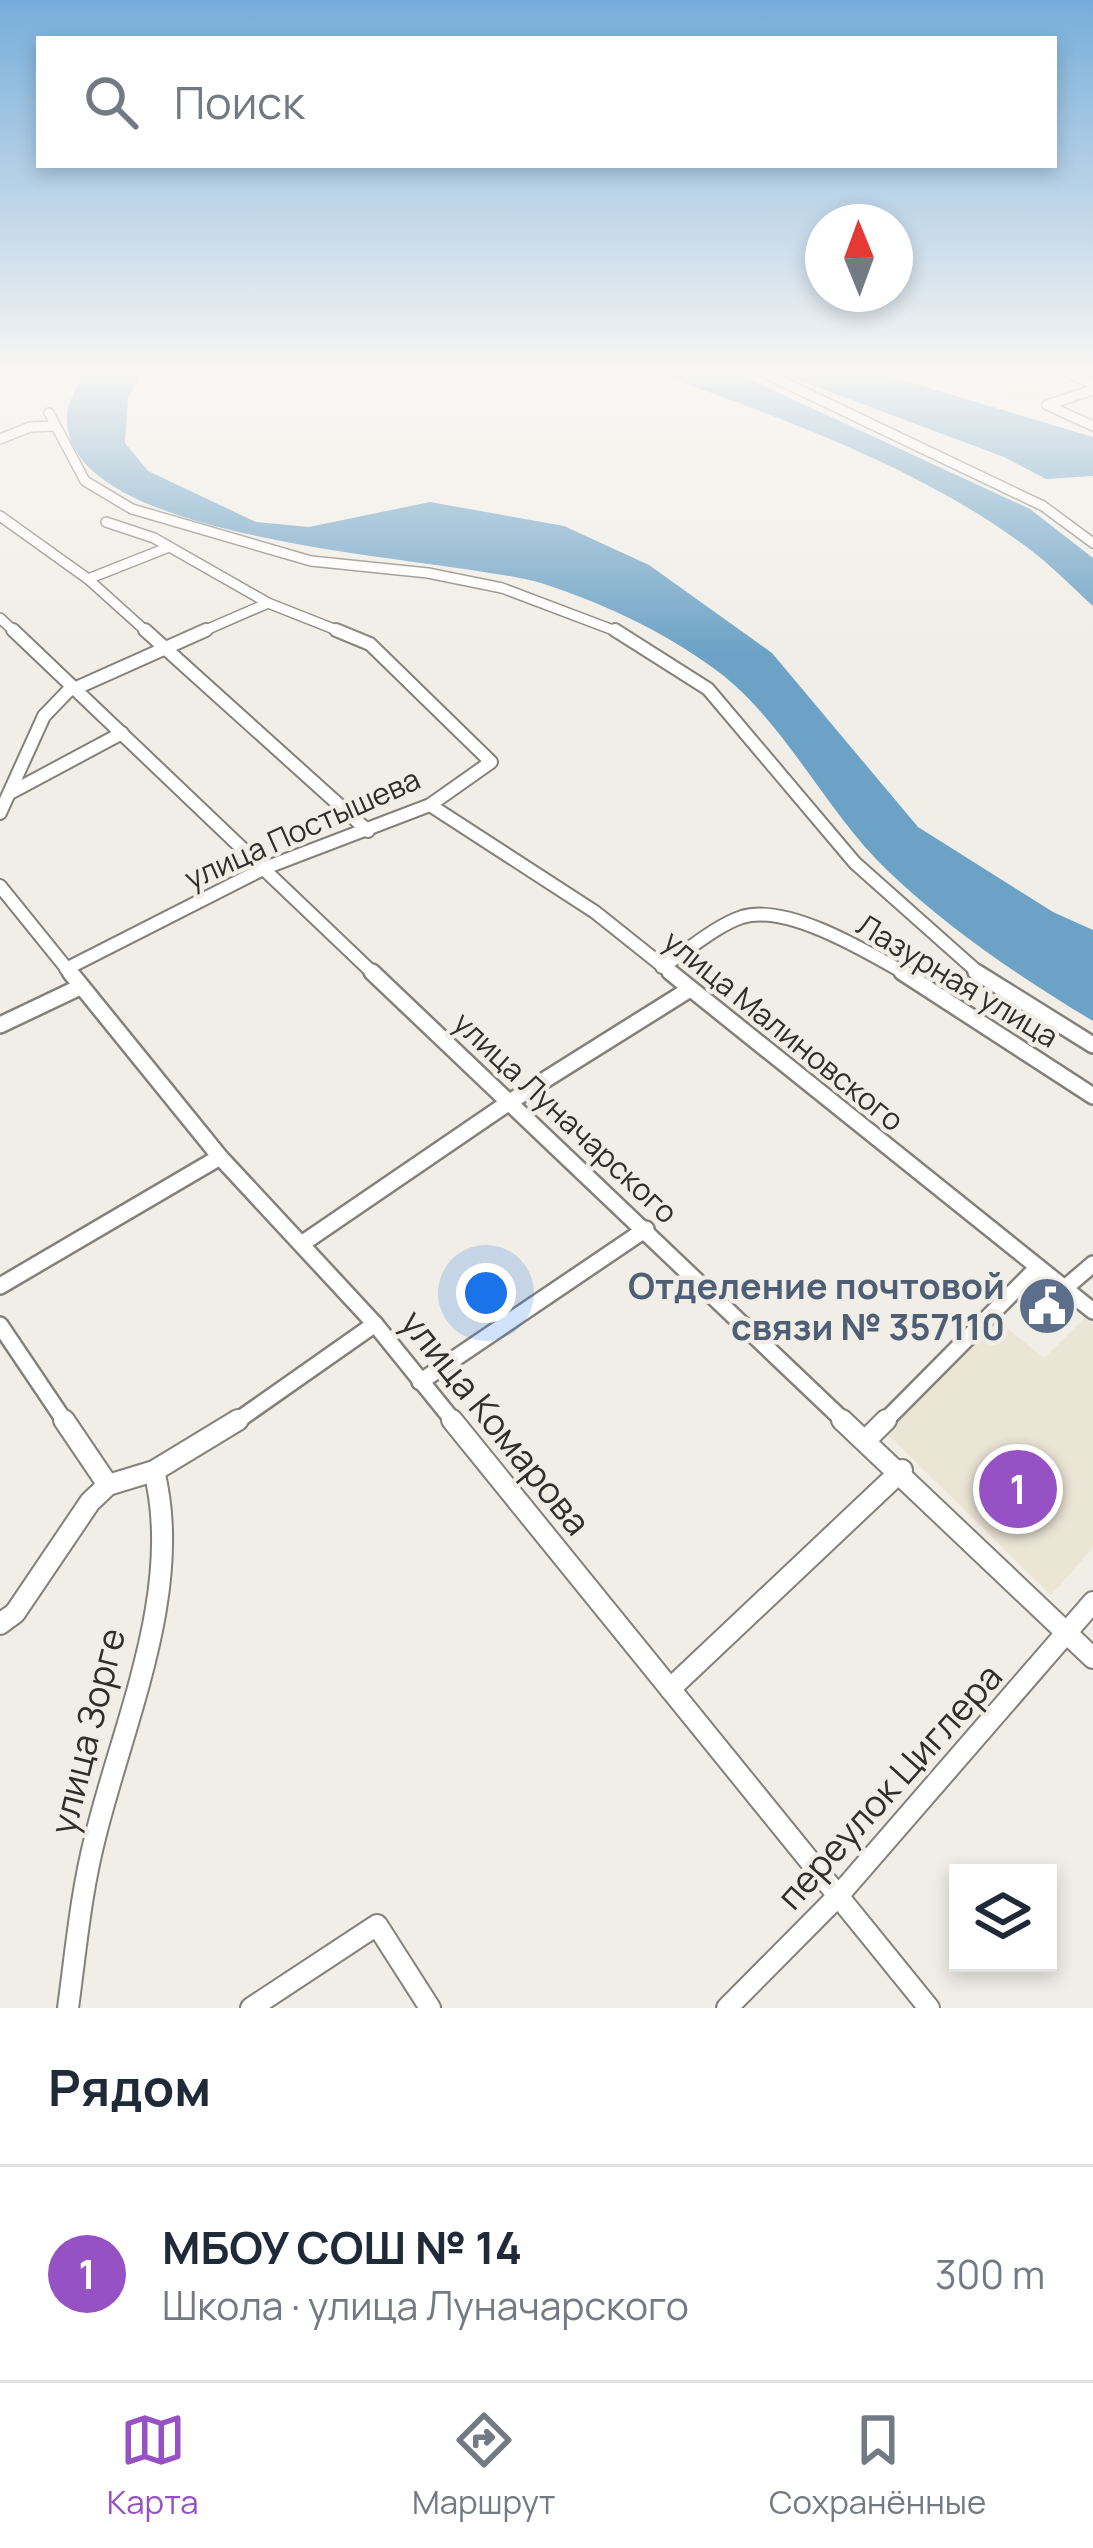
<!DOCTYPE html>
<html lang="ru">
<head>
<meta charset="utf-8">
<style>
	:root { --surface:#fff; --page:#f6f6f7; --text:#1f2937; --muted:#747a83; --line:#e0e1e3; --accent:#9651c4 }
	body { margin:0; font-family:Manrope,sans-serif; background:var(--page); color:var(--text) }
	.controls { position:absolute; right:36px; bottom:36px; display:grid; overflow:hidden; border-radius:0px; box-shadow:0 6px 18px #0003 }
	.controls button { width:108px; height:108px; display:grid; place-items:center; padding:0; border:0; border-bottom:3px solid var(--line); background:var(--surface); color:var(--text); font:60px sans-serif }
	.compass { position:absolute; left:805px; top:204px; width:108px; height:108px; border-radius:50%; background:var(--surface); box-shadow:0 6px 18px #0003; rotate:359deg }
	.you { position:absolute; left:486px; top:1293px; width:42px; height:42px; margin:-30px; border:9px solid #fff; border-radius:50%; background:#1a73e8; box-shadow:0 0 0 18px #1a73e833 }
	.badge { display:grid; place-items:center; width:78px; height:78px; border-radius:50%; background:var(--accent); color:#fff; font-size:39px; font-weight:700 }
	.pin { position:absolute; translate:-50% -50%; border:6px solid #fff; box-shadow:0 3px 12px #0006 }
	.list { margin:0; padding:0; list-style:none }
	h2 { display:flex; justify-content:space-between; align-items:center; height:156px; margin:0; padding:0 48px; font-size:51px }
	h2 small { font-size:39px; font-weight:400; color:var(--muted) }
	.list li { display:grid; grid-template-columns:78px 1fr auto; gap:36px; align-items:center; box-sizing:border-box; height:216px; padding:0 48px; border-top:3px solid var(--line) }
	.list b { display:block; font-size:45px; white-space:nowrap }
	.list p { margin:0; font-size:39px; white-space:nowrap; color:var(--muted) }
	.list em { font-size:39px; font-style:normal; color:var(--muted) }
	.icon { flex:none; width:66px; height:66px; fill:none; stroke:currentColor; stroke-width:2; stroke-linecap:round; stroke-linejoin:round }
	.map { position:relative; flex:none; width:1093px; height:2008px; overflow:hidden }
	.search { position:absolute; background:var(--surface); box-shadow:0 6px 18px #0003; left:36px; right:36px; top:36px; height:132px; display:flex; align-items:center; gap:30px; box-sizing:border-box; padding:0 42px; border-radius:0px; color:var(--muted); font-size:45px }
	.sheet { height:372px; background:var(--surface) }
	nav { display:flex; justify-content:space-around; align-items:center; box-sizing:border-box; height:168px; border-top:3px solid var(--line); background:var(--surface); font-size:33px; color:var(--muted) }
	nav a { display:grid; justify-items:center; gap:6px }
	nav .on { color:var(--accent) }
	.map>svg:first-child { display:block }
	.built { fill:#ebe5d6 }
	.water { fill:#6ca2c6 }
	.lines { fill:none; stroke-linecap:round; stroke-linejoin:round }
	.minor-far3-casing { stroke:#84817b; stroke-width:12 }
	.minor-far2-casing { stroke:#84817b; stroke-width:16 }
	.minor-far1-casing { stroke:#84817b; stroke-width:20 }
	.minor-casing { stroke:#84817b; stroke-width:24 }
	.minor-far3 { stroke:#fff; stroke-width:9 }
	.minor-far2 { stroke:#fff; stroke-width:12 }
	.minor-far1 { stroke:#fff; stroke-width:15 }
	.minor { stroke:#fff; stroke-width:20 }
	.labels { text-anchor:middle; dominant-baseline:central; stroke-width:9; stroke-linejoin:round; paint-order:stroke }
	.street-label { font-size:30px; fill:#2f2e2b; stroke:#f1eee7 }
	.near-service-label { font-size:36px; font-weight:bold; fill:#4e5e75; stroke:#f1eee7; text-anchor:end }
	.near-street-label { font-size:36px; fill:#2f2e2b; stroke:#f1eee7 }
</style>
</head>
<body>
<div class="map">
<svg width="1093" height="2008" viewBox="0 0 1093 2008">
	<rect width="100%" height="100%" fill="#f1eee7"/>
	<g class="built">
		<polygon points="1069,371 1089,380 1026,402 911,372"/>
		<polygon points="1085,1318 1093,1324 1093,1548 1051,1595 883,1430 999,1322 1044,1358"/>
	</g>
	<g class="water">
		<path d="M84 371H143L128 398 125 443 148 471 256 522 309 527 430 502 564 526 649 565 772 653 918 827 1053 912 1093 930V1021C1020 977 950 930 888 871 827 813 789 729 724 676 671 635 610 606 547 585 459 555 58 549 67 414 68 401 80 384 84 371Z"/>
		<path d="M650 371H732L1030 509 1093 558V606C1071 586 1049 563 1024 545 915 465 777 416 650 371Z"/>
		<polygon points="774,371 882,374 1093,437 1093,476 1046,479 1004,457"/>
	</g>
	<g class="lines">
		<g class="minor-far3-casing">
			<g id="minor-far3">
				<polyline points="760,371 1043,506 1093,543"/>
				<polyline points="1064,371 1093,384"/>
				<polyline points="1047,405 1093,426"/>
				<polyline points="1047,405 1093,390"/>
				<polyline points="49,413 85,481 132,509 311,561 428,573 502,588 621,633"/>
				<polyline points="0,439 30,427 53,426"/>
				<polyline points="0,516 88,579 148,633"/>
				<polyline points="106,522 154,538 268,603 344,633"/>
				<polyline points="88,579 169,547"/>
				<polyline points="0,618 16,633"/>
				<polyline points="199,633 268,603"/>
			</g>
		</g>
		<g class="minor-far2-casing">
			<g id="minor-far2">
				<polyline points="13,630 375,975"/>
				<polyline points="145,630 368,831"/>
				<polyline points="615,630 708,689 855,863 981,975"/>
				<polyline points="74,689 206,630"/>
				<polyline points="10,793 122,733"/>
				<polyline points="430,805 595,912 674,975"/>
				<polyline points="0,813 44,716 72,687"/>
				<polyline points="0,886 72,975"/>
				<path d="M662 967C686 952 715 926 742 917 788 903 869 953 908 975"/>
				<polyline points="66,969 265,868 430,805 491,762 370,644 336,630"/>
			</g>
		</g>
		<g class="minor-far1-casing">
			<g id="minor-far1">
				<polyline points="70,972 220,1157 375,1324 455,1423"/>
				<polyline points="372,972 846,1423"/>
				<polyline points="670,972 1093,1311"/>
				<polyline points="902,972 1093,1096"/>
				<polyline points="976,972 1093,1045"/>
				<polyline points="0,1025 80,987"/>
				<polyline points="303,1243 508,1103 690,989"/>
				<polyline points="0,1286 220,1157"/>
				<polyline points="1065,1288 1093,1264"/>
				<polyline points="0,1325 66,1423"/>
				<polyline points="420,1382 646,1229"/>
				<polyline points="234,1423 375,1324"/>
				<polyline points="883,1423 1037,1268"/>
			</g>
		</g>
		<g class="minor-casing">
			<g id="minor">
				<polyline points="64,1420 108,1485"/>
				<polyline points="452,1420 929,2008"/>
				<polyline points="842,1420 1093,1658"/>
				<polyline points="868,1438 886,1420"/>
				<polyline points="0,1624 15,1613 90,1502 108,1485 154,1471 238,1420"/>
				<polyline points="670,1689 902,1470"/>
				<path d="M68 2008C76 1949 81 1891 96 1834 124 1721 184 1588 154 1471"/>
				<polyline points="251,2008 377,1925 430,2008"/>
				<polyline points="727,2008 839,1895 1093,1602"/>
			</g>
		</g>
		<use href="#minor-far3" class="minor-far3"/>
		<use href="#minor-far2" class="minor-far2"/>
		<use href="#minor-far1" class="minor-far1"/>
		<use href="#minor" class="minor"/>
	</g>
	<linearGradient id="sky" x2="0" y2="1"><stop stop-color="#76adda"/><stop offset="0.57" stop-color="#f9f7f4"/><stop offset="1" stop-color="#f9f7f4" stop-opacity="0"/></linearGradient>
	<rect width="1093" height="653" fill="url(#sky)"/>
	<defs>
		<g id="civic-disc" transform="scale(3)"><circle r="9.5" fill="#5c6f8a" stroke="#f1eee7"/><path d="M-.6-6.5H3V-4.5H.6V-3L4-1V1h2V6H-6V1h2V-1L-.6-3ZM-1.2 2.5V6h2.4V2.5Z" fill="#fff"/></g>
	</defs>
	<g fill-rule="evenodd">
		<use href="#civic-disc" x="1047" y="1306"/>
	</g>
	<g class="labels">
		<g class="street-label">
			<text transform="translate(302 828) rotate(-24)">улица Постышева</text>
			<text transform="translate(958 980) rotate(31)">Лазурная улица</text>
			<text transform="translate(784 1030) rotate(39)">улица Малиновского</text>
			<text transform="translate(566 1117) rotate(43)">улица Луначарского</text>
		</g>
		<g class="near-service-label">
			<text x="1005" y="1285">Отделение почтовой<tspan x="1005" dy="41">связи № 357110</tspan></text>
		</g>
		<g class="near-street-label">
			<text transform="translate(496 1422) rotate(51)">улица Комарова</text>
			<text transform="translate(87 1731) rotate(-76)">улица Зорге</text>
			<text transform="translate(889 1786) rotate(-48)">переулок Циглера</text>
		</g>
	</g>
</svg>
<div class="controls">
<button><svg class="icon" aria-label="layers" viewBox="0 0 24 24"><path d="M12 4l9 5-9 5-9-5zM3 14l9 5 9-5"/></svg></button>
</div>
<svg class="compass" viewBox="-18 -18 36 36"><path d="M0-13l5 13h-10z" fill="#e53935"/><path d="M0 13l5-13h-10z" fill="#747a83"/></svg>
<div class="you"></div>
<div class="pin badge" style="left:1018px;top:1489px">1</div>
<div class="search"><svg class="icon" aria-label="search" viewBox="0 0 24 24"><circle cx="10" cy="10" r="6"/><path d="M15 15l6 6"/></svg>Поиск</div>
</div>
<section class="sheet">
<h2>Рядом<small></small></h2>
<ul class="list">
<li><span class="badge">1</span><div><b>МБОУ СОШ № 14</b><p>Школа · улица Луначарского</p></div><em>300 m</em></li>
</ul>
</section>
<nav>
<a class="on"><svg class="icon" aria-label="map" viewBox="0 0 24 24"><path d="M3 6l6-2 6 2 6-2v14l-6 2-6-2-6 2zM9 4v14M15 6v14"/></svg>Карта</a>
<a><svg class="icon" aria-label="directions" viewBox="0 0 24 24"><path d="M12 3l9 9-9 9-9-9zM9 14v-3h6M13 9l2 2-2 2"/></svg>Маршрут</a>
<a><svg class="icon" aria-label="saved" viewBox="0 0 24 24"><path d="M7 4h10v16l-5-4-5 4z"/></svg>Сохранённые</a>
</nav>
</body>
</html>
